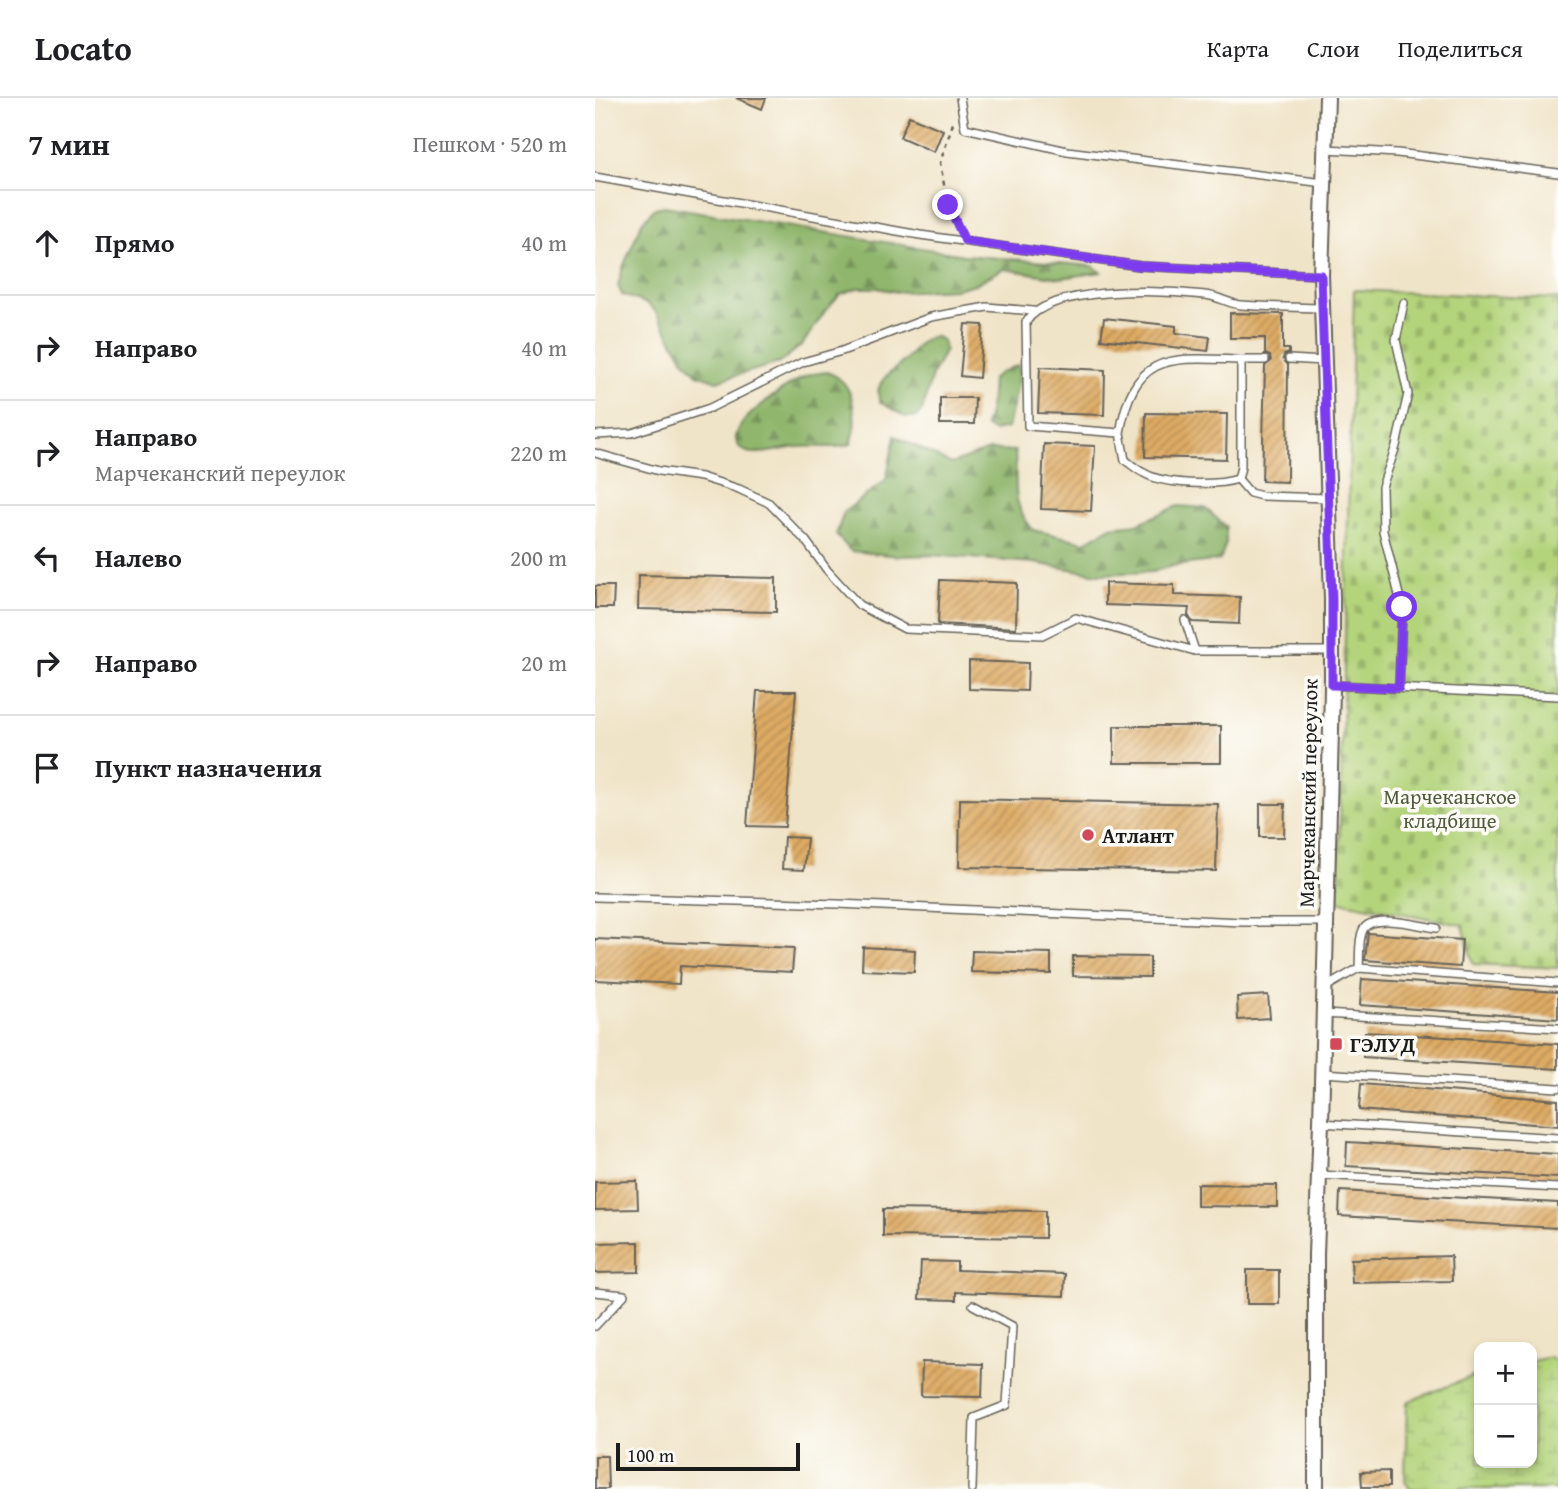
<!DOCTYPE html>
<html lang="ru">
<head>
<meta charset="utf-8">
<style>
	:root { --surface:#fff; --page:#f6f6f6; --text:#202124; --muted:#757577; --line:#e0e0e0 }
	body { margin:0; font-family:"Gentium Book Plus",serif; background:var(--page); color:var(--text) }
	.controls { position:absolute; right:21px; bottom:21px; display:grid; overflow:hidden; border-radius:14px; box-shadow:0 4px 10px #0003 }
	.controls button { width:63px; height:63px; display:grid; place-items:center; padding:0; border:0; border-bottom:2px solid var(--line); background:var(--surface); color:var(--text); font:35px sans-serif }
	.scale { position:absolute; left:21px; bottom:18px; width:184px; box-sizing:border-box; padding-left:7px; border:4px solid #1c1c1c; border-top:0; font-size:19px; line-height:24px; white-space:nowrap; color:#1c1c1c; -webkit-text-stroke:5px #fdfcf7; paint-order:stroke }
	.stop { position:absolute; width:21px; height:21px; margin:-16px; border:5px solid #7c3aed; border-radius:50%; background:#fff }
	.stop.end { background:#7c3aed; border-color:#fff; box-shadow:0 2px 7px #0008 }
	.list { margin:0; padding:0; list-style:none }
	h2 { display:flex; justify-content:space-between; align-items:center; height:91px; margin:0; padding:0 28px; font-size:30px }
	h2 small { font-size:23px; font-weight:400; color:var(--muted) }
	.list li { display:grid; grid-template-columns:46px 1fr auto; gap:21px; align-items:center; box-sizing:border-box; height:105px; padding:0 28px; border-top:2px solid var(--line) }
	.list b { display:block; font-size:26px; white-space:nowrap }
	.list p { margin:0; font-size:23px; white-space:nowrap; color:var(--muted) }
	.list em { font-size:23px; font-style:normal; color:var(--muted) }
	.icon { flex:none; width:38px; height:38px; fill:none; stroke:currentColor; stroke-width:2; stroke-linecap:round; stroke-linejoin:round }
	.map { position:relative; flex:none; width:963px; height:1391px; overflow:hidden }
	header { display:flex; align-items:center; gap:42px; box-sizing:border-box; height:98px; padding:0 35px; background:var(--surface); border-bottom:2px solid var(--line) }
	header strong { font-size:33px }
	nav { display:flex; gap:38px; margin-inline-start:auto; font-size:24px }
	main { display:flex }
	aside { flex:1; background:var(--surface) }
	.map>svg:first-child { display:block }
	.forest { fill:url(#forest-firs); stroke:#566944; stroke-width:2 }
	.wetland { fill:url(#wetland-marsh); stroke:#68784c; stroke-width:2 }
	.cemetery { fill:url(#cemetery-stones); stroke:#68784c; stroke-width:2 }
	.building { fill:url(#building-hatch) }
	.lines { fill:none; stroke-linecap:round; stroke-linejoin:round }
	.service-casing { stroke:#666258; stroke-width:10 }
	.minor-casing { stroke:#666258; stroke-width:18 }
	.path { stroke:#666258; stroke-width:2.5; stroke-dasharray:5 5; stroke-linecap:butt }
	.service { stroke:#fff; stroke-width:7 }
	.minor { stroke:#fff; stroke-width:14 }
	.route { stroke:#7c3aed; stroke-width:9 }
	.poi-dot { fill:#d1495b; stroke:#fdfcf7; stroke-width:2.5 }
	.labels { text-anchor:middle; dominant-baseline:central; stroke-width:7; stroke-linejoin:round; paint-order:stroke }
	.street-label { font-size:21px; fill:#1c1c1c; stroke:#fdfcf7 }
	.park-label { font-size:21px; fill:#515c3e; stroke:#fdfcf7 }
	.poi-label { font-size:21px; font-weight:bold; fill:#1c1c1c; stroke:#fdfcf7; text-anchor:start }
</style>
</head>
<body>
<header>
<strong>Locato</strong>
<nav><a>Карта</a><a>Слои</a><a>Поделиться</a></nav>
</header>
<main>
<aside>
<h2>7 мин<small>Пешком · 520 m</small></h2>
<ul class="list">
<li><svg class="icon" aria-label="ahead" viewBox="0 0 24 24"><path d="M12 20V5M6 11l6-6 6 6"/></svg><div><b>Прямо</b></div><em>40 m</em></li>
<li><svg class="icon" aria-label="right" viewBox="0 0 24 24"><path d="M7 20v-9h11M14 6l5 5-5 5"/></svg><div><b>Направо</b></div><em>40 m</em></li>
<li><svg class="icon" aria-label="right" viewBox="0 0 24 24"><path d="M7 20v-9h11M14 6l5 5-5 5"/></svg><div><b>Направо</b><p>Марчеканский переулок</p></div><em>220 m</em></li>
<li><svg class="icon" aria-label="left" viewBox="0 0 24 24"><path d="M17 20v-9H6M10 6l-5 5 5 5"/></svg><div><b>Налево</b></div><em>200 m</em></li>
<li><svg class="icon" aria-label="right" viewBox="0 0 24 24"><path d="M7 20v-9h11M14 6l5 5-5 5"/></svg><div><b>Направо</b></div><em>20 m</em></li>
<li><svg class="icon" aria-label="arrive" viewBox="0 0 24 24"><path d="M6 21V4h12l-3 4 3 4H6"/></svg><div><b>Пункт назначения</b></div></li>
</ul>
</aside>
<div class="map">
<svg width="963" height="1391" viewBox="0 0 963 1391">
	<defs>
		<pattern id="forest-firs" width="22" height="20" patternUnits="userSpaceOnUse" patternTransform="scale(1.75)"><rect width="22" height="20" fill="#8fb66c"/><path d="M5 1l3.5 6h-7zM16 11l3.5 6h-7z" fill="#749358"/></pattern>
		<pattern id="wetland-marsh" width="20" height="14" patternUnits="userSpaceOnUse" patternTransform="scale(1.75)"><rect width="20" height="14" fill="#b4d47c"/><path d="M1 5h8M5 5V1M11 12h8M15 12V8" fill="none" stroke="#9ab56b"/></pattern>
		<pattern id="cemetery-stones" width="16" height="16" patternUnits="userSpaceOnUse" patternTransform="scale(1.75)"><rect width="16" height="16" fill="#b4d47c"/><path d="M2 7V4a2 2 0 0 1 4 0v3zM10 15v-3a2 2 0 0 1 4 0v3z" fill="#9ab56b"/></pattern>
		<pattern id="building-hatch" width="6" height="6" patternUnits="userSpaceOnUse" patternTransform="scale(1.75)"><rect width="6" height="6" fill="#deab64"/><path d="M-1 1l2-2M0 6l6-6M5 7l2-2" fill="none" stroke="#b38a52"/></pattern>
	</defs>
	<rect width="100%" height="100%" fill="#fdfcf7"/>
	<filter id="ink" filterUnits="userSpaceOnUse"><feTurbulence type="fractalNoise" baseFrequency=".0143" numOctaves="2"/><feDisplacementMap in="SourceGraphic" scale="14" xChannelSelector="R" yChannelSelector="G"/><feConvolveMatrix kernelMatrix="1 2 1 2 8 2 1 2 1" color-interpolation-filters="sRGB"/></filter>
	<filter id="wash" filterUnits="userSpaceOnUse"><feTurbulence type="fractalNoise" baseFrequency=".00686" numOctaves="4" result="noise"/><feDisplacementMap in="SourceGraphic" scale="28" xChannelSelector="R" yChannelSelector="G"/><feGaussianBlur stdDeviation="1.57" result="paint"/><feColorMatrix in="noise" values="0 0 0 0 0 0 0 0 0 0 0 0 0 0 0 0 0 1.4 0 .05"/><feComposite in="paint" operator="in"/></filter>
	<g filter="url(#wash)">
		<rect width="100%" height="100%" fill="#f0e4c8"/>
		<g class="forest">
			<polygon points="69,108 369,157 488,167 498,168 506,174 466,180 408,171 380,186 361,191 302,194 282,190 263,190 245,196 230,213 207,247 184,265 122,283 102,276 89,262 60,213 53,206 27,197 23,188 28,169 47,124 60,110"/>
			<path d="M340 238 348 243 350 252 337 277 327 313 321 319H311L285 304C277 282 298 275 311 261 322 250 324 241 340 238Z"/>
			<polygon points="423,267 425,277 413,330 398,333 390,328 395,311 397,281 406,274"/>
			<path d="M232 274C240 277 246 281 251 288 260 301 262 332 256 346 239 352 221 347 203 349 190 350 160 359 150 353 114 333 196 286 211 278 217 275 225 275 232 274Z"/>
			<path d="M300 338 356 366 394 352 420 353C423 388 414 403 438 432L490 444 516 429 542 426 583 408 610 410 631 429V445L625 462 577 468 557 474 504 476 439 465 336 457 304 458 256 453 241 437 249 414 291 382Z"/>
		</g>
		<polygon class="wetland" points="955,1259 963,1264 963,1391 815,1391 810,1383 812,1304 884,1276 884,1365 937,1365 937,1263"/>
		<polygon class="cemetery" points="759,192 963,201 963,870 878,866 868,827 743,803"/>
		<g id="blocks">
			<g class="building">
				<polygon points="141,0 171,0 167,11"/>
				<polygon points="314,18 348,32 339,54 305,39"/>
				<polygon points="635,215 688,216 688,251 694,251 694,255 689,257 688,261 693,267 692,384 667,383 670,268 676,263 675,258 670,256 670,240 635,240"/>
				<polygon points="509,220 581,228 581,235 615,239 613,253 506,241"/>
				<polygon points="370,226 388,227 384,280 365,278"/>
				<polygon points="445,269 510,272 509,317 443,315"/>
				<polygon points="345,300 380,300 379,326 345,326"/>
				<polygon points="551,315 632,316 631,361 550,359"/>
				<polygon points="449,346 500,348 496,413 446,411"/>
				<polygon points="44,477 181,480 181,514 43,511"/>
				<polygon points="345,482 422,485 421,530 343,526"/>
				<polygon points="510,485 579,487 579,497 645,499 644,526 597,524 593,517 594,510 510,507"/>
				<polygon points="0,488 19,488 18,510 0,510"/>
				<polygon points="374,563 433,565 432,593 374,591"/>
				<polygon points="162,593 201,593 190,729 152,728"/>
				<rect x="519" y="628" width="107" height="37"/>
				<polygon points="365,701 623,706 621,773 364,769"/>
				<polygon points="665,706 690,706 689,739 665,739"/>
				<polygon points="189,739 212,740 209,772 187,771"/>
				<polygon points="773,835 867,842 865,869 770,862"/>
				<polygon points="0,841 199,850 197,874 85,868 84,886 0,882"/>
				<polygon points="268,849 320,852 319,874 267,872"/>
				<polygon points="377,853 456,855 456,876 376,874"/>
				<polygon points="478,858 555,859 555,879 478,878"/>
				<polygon points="767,881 963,894 963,921 765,907"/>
				<polygon points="673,897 675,920 643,922 642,899"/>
				<polygon points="770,934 963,946 963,971 768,959"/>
				<polygon points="766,986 963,1002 963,1028 764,1012"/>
				<polygon points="752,1044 963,1056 963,1080 751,1068"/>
				<polygon points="42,1083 43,1111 0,1112 0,1084"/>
				<polygon points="602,1086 682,1087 682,1109 602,1108"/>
				<polygon points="745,1093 963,1105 963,1130 744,1118"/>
				<polygon points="288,1111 450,1113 450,1140 288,1138"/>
				<polygon points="44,1144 44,1174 0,1175 0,1145"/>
				<polygon points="856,1158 857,1183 757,1185 756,1161"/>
				<polygon points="326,1163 362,1164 362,1172 470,1176 469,1198 361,1194 361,1202 324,1201"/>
				<rect x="652" y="1172" width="32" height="34"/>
				<polygon points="327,1264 388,1266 387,1299 326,1298"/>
				<polygon points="0,1358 12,1358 13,1391 0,1391"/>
				<polygon points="794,1373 794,1389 767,1389 766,1374"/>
			</g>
		</g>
	</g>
	<g filter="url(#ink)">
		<use href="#blocks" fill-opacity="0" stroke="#666258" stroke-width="2"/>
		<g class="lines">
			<g class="service-casing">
				<g id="service">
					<polyline points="365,0 370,30 472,53 729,85"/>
					<polyline points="731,51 802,55 963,75"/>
					<polyline points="0,79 325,137 545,168 726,177"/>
					<polyline points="694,261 729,263"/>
					<polyline points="646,262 670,262"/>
					<path d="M525 335C539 252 577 260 646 262V369L643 381C621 388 569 387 549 375 542 372 536 366 530 362L525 335 433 328 431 224C455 187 569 192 610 197 623 198 634 206 646 207 673 209 700 209 727 210"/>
					<polyline points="0,337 37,335 115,310 208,264 247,253 336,219 392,209 438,213"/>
					<polyline points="0,355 64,373 106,379 144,391 174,405 211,443 232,472 264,507 310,531 447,537 481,520 600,553"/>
					<polyline points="643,381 655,395 667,398 733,400"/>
					<polyline points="590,522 600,553 737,553"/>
					<polyline points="737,587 963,598"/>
					<polyline points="804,590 807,509 788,433 787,389 801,348 813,296 801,242 809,205"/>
					<polyline points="0,799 243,806 647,824 730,824"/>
					<path d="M764 870C765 859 763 842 768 832 777 814 825 828 841 830"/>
					<polyline points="729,890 764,870 963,885"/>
					<polyline points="729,916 963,930"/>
					<polyline points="727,975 963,990"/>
					<polyline points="726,1025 963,1040"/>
					<polyline points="724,1077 963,1090"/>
					<polyline points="0,1194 29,1197 0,1228"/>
					<polyline points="377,1391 379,1320 412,1307 417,1228 378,1207"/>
				</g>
			</g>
			<g class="minor-casing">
				<polyline id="minor" points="721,1391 721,1156 726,1025 737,592 737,500 726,177 732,0"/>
			</g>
			<polyline class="path" points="358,25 345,65 353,108 365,134"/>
			<use href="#service" class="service"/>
			<use href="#minor" class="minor"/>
		</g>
	</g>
	<g class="lines" filter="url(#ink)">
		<polyline class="route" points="353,107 370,143 545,168 726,177 737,500 737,587 804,590 807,509"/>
	</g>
	<g class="poi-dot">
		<circle cx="493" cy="737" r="7"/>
		<rect x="734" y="939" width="14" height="14" rx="3.5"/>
	</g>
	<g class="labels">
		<g class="street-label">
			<text transform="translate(713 695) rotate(-89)">Марчеканский переулок</text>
		</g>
		<g class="park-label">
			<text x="855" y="698">Марчеканское<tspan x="855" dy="24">кладбище</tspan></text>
		</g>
		<g class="poi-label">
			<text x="507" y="737">Атлант</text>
			<text x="755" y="946">ГЭЛУД</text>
		</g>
	</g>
</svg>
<div class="controls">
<button>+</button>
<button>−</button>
</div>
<div class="scale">100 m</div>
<div class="stop" style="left:807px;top:509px"></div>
<div class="stop end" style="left:353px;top:107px"></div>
</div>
</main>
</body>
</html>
